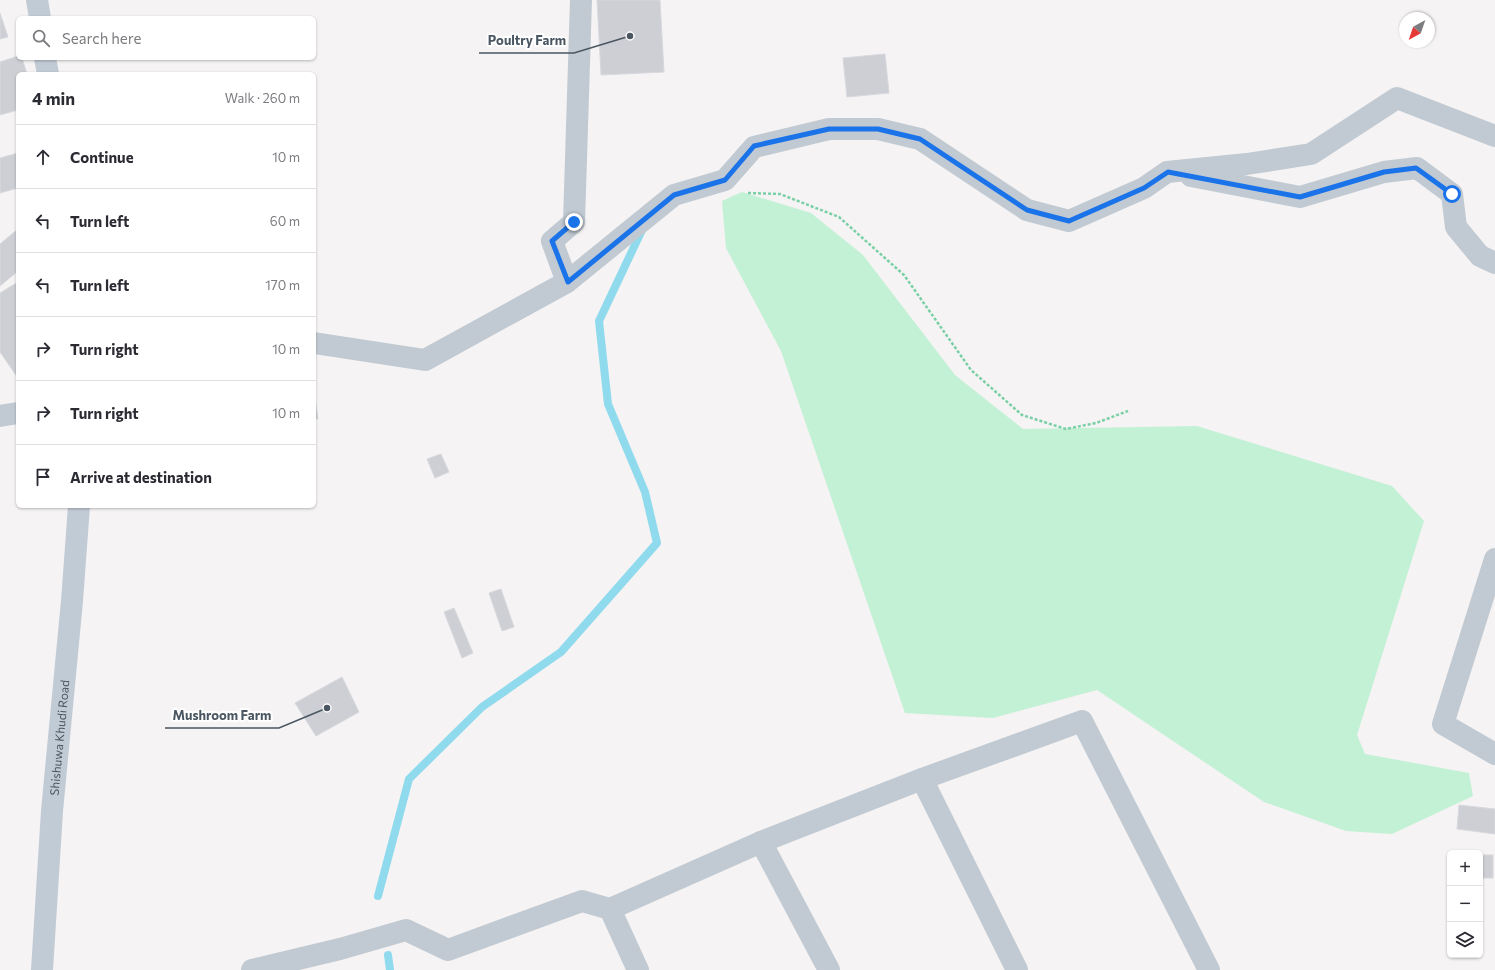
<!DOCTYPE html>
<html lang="en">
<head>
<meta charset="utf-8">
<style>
	:root { --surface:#fff; --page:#f2f2f3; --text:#2b2b33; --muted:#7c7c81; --line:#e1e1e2 }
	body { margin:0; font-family:Commissioner,sans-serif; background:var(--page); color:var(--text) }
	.controls { position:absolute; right:12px; bottom:12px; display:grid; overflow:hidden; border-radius:6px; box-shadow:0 1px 3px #0004 }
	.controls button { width:36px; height:36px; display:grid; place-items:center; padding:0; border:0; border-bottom:1px solid var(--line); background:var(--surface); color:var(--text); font:20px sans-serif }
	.compass { position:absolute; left:1399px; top:12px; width:36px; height:36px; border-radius:50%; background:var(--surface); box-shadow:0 1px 3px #0004; rotate:220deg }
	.stop { position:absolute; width:12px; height:12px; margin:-9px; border:3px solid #1a73e8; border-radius:50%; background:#fff }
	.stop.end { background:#1a73e8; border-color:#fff; box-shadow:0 1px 4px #0008 }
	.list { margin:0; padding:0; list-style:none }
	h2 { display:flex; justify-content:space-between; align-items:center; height:52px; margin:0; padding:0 16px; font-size:17px }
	h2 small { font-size:13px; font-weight:400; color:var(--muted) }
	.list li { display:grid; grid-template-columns:26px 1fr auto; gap:12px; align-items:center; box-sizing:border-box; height:64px; padding:0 16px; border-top:1px solid var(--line) }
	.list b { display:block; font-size:15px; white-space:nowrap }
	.list em { font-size:13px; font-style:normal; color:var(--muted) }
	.icon { flex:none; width:22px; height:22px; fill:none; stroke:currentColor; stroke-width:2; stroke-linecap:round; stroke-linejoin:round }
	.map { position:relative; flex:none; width:1495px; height:970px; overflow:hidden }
	.search { position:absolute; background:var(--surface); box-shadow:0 1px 3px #0004; left:16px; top:16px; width:300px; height:44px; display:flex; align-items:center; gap:10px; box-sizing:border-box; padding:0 14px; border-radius:6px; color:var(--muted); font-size:15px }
	.panel { position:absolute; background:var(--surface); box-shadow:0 1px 3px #0004; left:16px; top:72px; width:300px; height:436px; border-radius:6px }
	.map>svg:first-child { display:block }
	.green { fill:#c3f1d5 }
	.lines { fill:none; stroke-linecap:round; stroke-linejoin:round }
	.stream { stroke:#90daee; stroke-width:8 }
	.building { fill:#cdcfd5; stroke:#d7d9de }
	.path { stroke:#7ad0a6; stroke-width:2.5; stroke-dasharray:3 2; stroke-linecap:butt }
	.street { stroke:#c1cad2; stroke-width:22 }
	.secondary { stroke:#c1cbd6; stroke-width:22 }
	.route { stroke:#1a73e8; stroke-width:5 }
	.labels { text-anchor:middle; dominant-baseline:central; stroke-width:4; stroke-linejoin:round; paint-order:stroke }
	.street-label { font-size:12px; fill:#4a5661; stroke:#fff }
	.leader { fill:none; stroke:#4a5661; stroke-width:1.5 }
	.callout-dot { fill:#4a5661; stroke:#fff; stroke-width:1.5 }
	.callout-label { font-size:13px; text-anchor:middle; font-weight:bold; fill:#4a5661; stroke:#fff; stroke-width:4; stroke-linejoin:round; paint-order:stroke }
</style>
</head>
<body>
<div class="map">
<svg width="1495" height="970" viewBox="0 0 1495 970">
	<rect width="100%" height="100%" fill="#f5f3f3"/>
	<polygon class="green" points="742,192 811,213 863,255 955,375 1023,429 1197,426 1392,486 1424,521 1357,735 1365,754 1469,773 1473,796 1392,834 1346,831 1264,802 1097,690 993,718 905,713 781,351 726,248 722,201"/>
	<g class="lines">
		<g class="stream">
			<polyline points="378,896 409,779 482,707 561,652 657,543 645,492 608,404 599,321 642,230"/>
			<polyline points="388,955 390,970"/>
		</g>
	</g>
	<g class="building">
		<polygon points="597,0 660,0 664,72 601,75"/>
		<polygon points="0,13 8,37 0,39"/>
		<polygon points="885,54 889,93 847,97 843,58"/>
		<polygon points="18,56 18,58 22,58 27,74 18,74 18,110 0,115 0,62"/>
		<polygon points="18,153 18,188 0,193 0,158"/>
		<polygon points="18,229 18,271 0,286 0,244"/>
		<polygon points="18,282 18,378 0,352 0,293"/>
		<polygon points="314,392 318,419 314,419"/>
		<polygon points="441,454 449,472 435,478 427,459"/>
		<polygon points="501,589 514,627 502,631 489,593"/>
		<polygon points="454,608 473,653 462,658 444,612"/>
		<polygon points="342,677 359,712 316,736 295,703"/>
		<polygon points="1459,805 1495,809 1495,834 1457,829"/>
		<rect x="1480" y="855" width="13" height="23"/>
	</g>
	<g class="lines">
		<polyline class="path" points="748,193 780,194 839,217 904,275 971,370 1022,415 1066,429 1096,423 1128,411"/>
		<g class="street">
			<polyline points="1191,176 1300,197 1384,172 1417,168 1452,194 1456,227 1480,256 1495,263"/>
			<polyline points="567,282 552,241 574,222 581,0"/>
			<polyline points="314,343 425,360 567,282 674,195 725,180 754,147 829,129 878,129 920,139 1027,210 1069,221 1144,188 1167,172 1247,164 1311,154 1397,98 1495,136"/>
			<polyline points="0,416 18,413"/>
			<polyline points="1495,559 1443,724 1495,754"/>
			<polyline points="922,779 1017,970"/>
			<polyline points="610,909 761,842"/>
			<polyline points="252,970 340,949 406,930 448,950 582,901 610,909 638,970"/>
			<polyline points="829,970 761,842 922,779 1082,721 1209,970"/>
		</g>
		<g class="secondary">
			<polyline points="37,0 40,18"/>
			<polyline points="45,58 48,74"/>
			<path id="s1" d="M42 970 52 811 72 601 79 506"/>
		</g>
	</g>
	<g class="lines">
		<polyline class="route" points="574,222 552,241 568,282 674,195 725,180 754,146 829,129 878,129 920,139 1027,210 1069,221 1144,188 1168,172 1300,197 1384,172 1416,168 1452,194"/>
	</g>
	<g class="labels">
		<g class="street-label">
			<text stroke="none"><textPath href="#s1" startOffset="233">Shishuwa Khudi Road</textPath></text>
		</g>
	</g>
	<path class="leader" d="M630 36L574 53H479M327 708L279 728H165"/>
	<g class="callout-dot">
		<circle cx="630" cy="36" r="4"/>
		<circle cx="327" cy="708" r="4"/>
	</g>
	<g class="callout-label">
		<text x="527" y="45">Poultry Farm</text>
		<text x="222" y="720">Mushroom Farm</text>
	</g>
</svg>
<div class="controls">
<button>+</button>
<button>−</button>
<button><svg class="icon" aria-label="layers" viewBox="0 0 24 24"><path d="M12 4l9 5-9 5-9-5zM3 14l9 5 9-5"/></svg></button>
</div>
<svg class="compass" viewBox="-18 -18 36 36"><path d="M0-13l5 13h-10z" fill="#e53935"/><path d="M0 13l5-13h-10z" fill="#7c7c81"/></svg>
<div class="stop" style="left:1452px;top:194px"></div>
<div class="stop end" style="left:574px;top:222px"></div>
<div class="search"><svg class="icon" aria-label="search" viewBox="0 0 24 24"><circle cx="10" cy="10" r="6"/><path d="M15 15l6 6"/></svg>Search here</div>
<section class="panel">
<h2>4 min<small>Walk · 260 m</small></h2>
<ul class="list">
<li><svg class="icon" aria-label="ahead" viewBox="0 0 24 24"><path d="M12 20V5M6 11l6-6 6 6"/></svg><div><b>Continue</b></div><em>10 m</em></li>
<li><svg class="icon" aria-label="left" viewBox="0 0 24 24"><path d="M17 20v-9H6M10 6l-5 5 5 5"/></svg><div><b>Turn left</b></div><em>60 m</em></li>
<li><svg class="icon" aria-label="left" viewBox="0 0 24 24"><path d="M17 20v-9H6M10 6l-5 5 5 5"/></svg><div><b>Turn left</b></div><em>170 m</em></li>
<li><svg class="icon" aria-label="right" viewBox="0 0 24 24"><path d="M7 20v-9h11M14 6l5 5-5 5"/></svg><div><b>Turn right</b></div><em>10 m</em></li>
<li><svg class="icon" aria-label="right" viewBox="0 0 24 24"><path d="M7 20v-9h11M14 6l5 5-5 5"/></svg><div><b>Turn right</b></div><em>10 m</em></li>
<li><svg class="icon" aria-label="arrive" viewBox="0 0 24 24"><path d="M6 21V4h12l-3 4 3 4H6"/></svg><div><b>Arrive at destination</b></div></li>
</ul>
</section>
</div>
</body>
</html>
